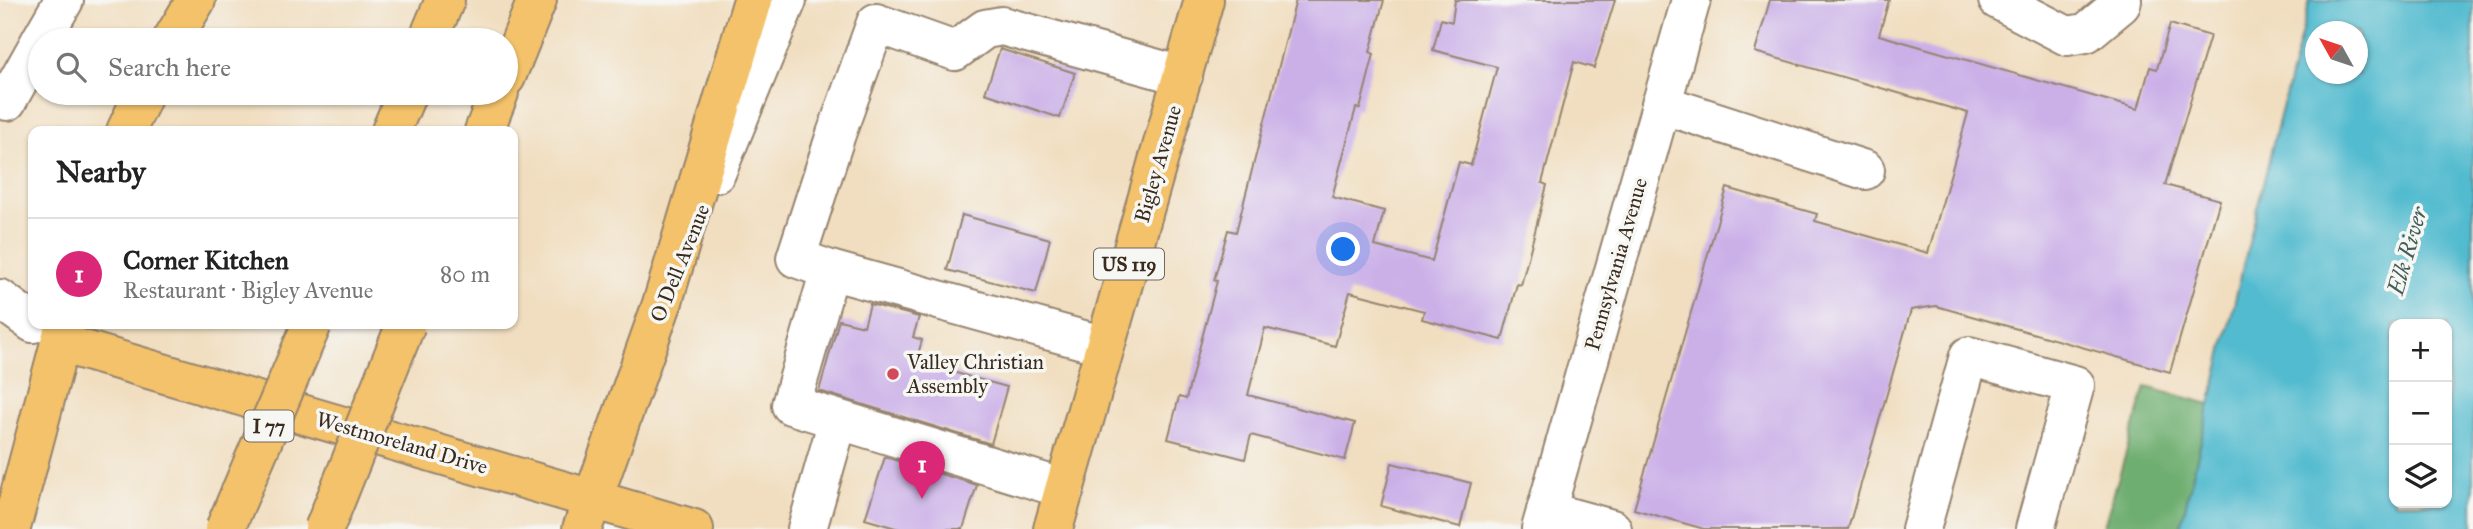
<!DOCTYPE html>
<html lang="en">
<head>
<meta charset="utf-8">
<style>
	:root { --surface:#fff; --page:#f6f6f6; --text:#222; --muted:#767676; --line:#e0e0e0; --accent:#db2777 }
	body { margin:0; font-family:"IM FELL Great Primer",serif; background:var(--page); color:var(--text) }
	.controls { position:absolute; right:21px; bottom:21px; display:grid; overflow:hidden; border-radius:14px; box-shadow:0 2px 5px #0004 }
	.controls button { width:63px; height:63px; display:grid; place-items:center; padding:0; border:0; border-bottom:2px solid var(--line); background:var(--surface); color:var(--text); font:35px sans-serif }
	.compass { position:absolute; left:2305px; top:21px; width:63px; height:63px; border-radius:50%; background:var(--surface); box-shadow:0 2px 5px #0004; rotate:310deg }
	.you { position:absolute; left:1344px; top:250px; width:24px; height:24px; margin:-18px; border:5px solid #fff; border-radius:50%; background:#1a73e8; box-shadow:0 0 0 10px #1a73e833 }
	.badge { display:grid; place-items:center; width:46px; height:46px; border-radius:50%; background:var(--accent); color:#fff; font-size:23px; font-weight:700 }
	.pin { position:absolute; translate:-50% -58px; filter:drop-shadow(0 2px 4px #0008) }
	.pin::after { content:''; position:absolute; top:37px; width:24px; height:21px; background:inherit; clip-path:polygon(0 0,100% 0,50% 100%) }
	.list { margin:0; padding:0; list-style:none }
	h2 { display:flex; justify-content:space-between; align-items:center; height:91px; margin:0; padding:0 28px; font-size:30px }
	h2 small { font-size:23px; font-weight:400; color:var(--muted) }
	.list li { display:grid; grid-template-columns:46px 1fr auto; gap:21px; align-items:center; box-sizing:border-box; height:112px; padding:0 28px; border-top:2px solid var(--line) }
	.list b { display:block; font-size:26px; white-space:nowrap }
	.list p { margin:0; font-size:23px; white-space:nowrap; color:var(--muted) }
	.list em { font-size:23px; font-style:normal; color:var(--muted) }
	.icon { flex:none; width:38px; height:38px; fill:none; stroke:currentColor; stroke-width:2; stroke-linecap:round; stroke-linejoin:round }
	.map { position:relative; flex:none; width:2473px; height:529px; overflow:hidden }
	.search { position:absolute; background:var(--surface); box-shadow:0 2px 5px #0004; left:28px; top:28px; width:490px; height:77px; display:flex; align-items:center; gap:18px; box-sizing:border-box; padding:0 24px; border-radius:38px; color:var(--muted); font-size:26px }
	.panel { position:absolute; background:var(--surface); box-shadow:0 2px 5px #0004; left:28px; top:126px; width:490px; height:203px; border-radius:14px }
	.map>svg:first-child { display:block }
	.forest { fill:#6eae70; stroke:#546c47; stroke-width:2 }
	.water { fill:#52bbcf; stroke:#467276; stroke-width:2; fill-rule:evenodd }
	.building { fill:#cbb0e8 }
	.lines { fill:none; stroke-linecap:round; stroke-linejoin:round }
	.minor-casing { stroke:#96846f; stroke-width:42 }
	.major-casing { stroke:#96846f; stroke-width:42 }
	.highway-casing { stroke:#96846f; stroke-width:42 }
	.minor { stroke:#fff; stroke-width:38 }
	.major { stroke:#f3c26a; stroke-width:38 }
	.highway { stroke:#f3c26a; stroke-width:38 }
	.highway-bridge-casing { stroke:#96846f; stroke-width:42; stroke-linecap:butt }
	.highway-bridge { stroke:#f3c26a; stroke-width:38 }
	.poi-dot { fill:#d1495b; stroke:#f6f6f2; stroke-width:2.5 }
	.labels { text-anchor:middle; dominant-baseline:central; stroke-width:7; stroke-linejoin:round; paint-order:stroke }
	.shield { fill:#f6f6f2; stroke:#73675e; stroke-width:2 }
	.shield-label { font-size:19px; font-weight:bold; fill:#3b2a1e }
	.street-label { font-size:21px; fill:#3b2a1e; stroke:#f6f6f2 }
	.poi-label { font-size:21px; fill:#3b2a1e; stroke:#f6f6f2; text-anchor:start }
	.water-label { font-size:23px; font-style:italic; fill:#435d5c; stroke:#f6f6f2 }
</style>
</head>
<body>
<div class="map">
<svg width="2473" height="529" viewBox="0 0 2473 529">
	<rect width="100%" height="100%" fill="#f6f6f2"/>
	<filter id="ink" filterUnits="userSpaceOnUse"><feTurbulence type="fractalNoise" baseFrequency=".0143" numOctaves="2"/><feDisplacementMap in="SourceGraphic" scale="14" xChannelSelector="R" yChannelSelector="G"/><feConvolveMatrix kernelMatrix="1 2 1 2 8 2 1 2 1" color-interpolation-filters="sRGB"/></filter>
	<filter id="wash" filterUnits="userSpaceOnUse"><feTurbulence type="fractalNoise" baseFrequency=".00686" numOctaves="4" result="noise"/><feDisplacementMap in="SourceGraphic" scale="28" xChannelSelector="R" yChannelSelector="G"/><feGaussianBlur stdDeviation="1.57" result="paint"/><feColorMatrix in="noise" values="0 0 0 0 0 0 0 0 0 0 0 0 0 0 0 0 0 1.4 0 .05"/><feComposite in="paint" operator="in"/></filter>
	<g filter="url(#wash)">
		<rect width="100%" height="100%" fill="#f1dec0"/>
		<polygon class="forest" points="2146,387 2210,404 2180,529 2103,529"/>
		<path class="water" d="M2310 0H2473V529H2180L2272 147ZM2316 32H2358V74H2316ZM2394 324H2447V503H2394Z"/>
		<g id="blocks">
			<g class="building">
				<polygon points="1296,0 1384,0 1370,52 1374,54 1360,109 1356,108 1332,197 1384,211 1375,246 1432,261 1459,162 1471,165 1497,67 1433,50 1441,19 1452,22 1455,0 1615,0 1594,68 1574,62 1542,183 1547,185 1521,285 1517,284 1502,340 1422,319 1424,311 1350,292 1335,346 1265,328 1248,395 1355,423 1345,460 1251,435 1245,459 1168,439 1179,397 1186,399 1217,281 1214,280 1228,230 1236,232"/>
				<polygon points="1770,0 1889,0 1879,35 2138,109 2150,67 2157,69 2170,24 2210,36 2165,185 2220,200 2170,372 1936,306 1911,310 1848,529 1704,529 1634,509 1727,188 1817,214 1815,221 1928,253 1968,113 1755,52"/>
				<polygon points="1000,49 1075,73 1060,118 985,93"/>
				<polygon points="962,215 1050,239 1036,293 947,270"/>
				<polygon points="870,304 919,317 913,337 922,340 916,362 1007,387 991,444 819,391 839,320 864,326"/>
				<polygon points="885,457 977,485 963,529 899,529 865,519"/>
				<polygon points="1392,463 1471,483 1460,527 1381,506"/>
			</g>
		</g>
	</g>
	<g filter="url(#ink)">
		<use href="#blocks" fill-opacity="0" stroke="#96846f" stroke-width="2"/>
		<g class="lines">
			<g class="minor-casing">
				<g id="minor">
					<polyline points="1998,0 2067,36 2086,33 2121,4 2122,0"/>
					<polyline points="41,40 64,0"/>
					<polyline points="7,101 40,42"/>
					<polyline points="1661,104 1865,170"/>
					<polyline points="716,173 787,0"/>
					<polyline points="830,270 796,258 836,134 876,23 955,51 985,29 1002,26 1183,76"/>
					<polyline points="0,299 33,323"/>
					<polyline points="1065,489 791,405 830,270 1105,346"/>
					<polyline points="1546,511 1612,529"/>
					<polyline points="807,529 838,420"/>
					<polyline points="1541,529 1691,0"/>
					<polyline points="1921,529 1969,356 2075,385 2035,529"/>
				</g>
			</g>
			<g class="major-casing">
				<g id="major">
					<polyline points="126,131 144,93"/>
					<polyline points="60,343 694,529"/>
					<polyline points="11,528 65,324"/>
					<polyline points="582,529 663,301"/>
					<polyline points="1053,529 1204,0"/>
				</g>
			</g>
			<g class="highway-casing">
				<g id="highway">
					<polyline points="172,40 196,0"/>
					<polyline points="428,40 445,0"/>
					<polyline points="506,77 537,0"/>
					<polyline points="391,131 407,93"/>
					<polyline points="484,131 499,93"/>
					<polyline points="663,301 753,0"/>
					<polyline points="10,529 11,528"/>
				</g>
			</g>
			<use href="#minor" class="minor"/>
			<use href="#major" class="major"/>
			<use href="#highway" class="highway"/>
			<g class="highway-bridge-casing">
				<g id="highway-bridge">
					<polyline points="225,529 312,324"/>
					<polyline points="324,529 406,324"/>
				</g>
			</g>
			<use href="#highway-bridge" class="highway-bridge"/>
		</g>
	</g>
	<circle class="poi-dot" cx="893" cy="374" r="7"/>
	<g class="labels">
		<g class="shield">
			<rect x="1094" y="248.5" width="70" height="31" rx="5"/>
			<rect x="244.5" y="410.5" width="49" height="31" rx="5"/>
		</g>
		<g class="shield-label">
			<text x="1129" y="264">US 119</text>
			<text x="269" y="426">I 77</text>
		</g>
		<g class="street-label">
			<text transform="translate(1158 164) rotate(-74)">Bigley Avenue</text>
			<text transform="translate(680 263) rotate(-68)">O Dell Avenue</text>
			<text transform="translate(1616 264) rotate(-74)">Pennsylvania Avenue</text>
			<text transform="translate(402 443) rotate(16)">Westmoreland Drive</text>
		</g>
		<g class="poi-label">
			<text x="907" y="362">Valley Christian<tspan x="907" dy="24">Assembly</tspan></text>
		</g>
		<g class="water-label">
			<text transform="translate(2407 251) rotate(-74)">Elk River</text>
		</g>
	</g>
</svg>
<div class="controls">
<button>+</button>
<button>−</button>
<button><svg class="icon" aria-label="layers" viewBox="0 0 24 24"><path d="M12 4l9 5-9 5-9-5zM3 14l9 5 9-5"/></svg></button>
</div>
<svg class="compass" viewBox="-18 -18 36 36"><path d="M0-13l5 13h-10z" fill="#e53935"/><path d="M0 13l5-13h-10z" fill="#767676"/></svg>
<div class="you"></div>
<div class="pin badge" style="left:922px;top:499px">1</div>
<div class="search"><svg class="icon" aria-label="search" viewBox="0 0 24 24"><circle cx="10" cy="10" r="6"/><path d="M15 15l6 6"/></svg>Search here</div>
<section class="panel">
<h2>Nearby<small></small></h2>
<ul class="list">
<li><span class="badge">1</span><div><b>Corner Kitchen</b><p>Restaurant · Bigley Avenue</p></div><em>80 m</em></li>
</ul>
</section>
</div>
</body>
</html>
